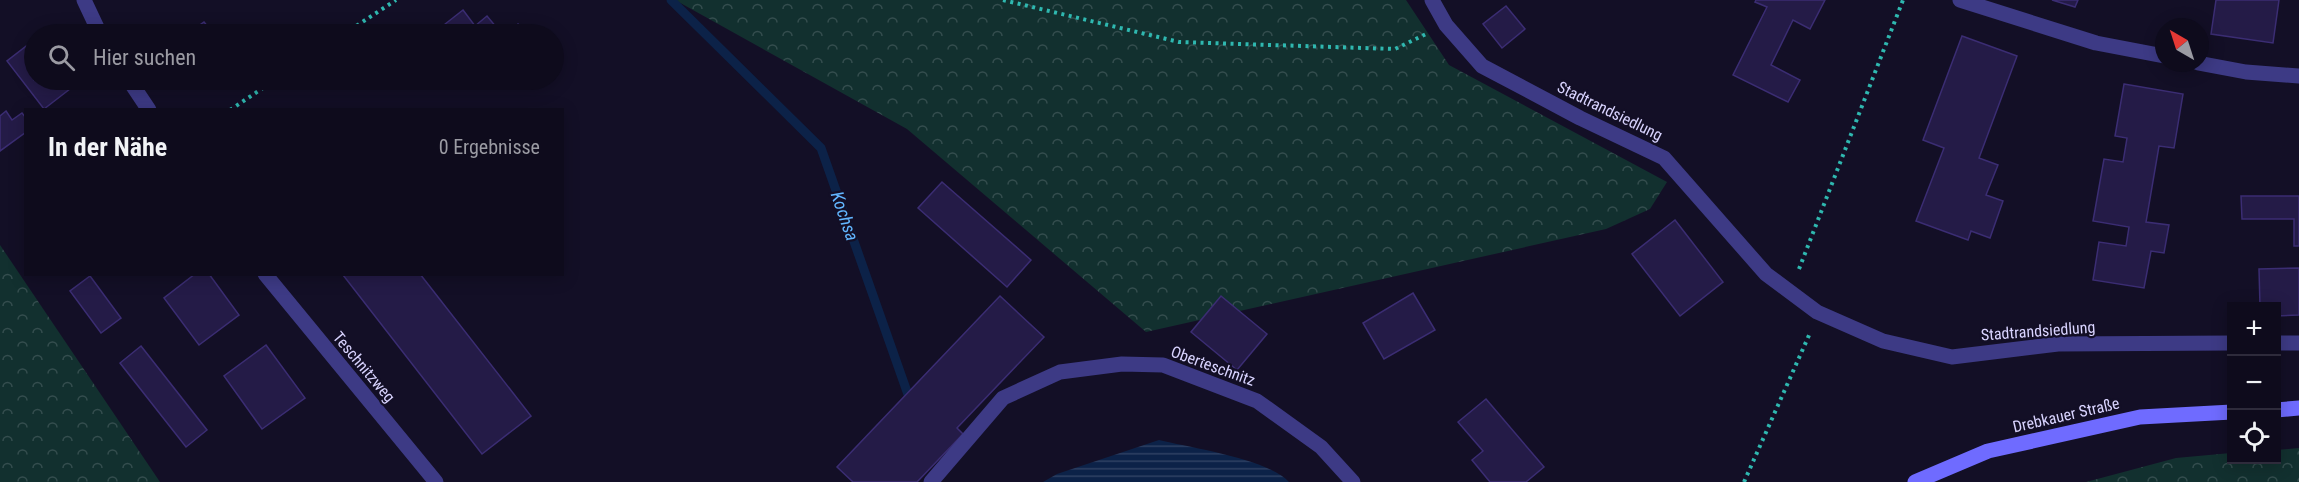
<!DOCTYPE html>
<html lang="de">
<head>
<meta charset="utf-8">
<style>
	:root { --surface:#0e0b1c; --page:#171425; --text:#f1f3f6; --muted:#9b9ba3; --line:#2e2b3b }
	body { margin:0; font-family:"Roboto Condensed",sans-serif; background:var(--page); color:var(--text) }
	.controls { position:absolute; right:18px; bottom:18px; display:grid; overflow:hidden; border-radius:0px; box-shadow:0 3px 15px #0003 }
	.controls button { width:54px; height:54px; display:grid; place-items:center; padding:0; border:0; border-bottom:2px solid var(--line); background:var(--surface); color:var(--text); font:30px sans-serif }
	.compass { position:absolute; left:2155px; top:18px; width:54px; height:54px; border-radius:50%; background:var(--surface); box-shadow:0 3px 15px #0003; rotate:321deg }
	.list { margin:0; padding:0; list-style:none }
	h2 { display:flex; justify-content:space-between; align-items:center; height:78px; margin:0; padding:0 24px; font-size:26px }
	h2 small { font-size:20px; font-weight:400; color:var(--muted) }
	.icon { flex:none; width:33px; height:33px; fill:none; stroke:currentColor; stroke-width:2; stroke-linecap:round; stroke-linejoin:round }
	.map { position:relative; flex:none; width:2299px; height:482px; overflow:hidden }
	.search { position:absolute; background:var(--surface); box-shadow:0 3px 15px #0003; left:24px; top:24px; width:540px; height:66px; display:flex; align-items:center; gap:15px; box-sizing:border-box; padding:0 21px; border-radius:33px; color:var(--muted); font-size:22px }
	.panel { position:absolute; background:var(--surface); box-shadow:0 3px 15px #0003; left:24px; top:108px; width:540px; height:168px; border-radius:0px }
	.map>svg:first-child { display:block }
	.forest { fill:url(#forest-crowns) }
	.water { fill:url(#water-rules) }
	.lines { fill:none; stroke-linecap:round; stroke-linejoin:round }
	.stream { stroke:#0c2248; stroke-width:9 }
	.building { fill:#241b47; stroke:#3b2d73; stroke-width:1.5 }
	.path { stroke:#2fb8b0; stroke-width:4; stroke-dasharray:3 4.5; stroke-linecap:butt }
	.lane { stroke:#3d3a85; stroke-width:15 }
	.street { stroke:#3d3a85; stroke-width:15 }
	.secondary { stroke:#6f6bff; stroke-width:15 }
	.labels { text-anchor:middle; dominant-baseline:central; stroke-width:4.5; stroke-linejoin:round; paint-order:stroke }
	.street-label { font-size:16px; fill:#d9d4ff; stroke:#130f26 }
	.water-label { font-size:18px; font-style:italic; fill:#62b6ff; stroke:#130f26 }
</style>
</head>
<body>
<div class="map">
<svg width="2299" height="482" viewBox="0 0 2299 482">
	<defs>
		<pattern id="forest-crowns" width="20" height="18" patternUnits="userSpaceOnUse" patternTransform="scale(1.5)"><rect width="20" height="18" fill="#12302f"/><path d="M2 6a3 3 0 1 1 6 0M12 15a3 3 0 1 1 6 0" fill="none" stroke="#344d4e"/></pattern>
		<pattern id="water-rules" width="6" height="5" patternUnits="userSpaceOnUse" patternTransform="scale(1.5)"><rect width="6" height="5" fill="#0c2248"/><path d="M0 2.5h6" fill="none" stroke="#2f4163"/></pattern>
	</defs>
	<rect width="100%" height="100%" fill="#130f26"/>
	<g class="forest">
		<polygon points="675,0 1406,0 1449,65 1667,182 1650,209 1606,229 1146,332 907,129"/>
		<polygon points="0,245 160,482 0,482"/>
		<polygon points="2299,448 2299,482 2086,482 2176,458 2231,453 2232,460 2276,460 2277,450"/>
	</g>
	<path class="water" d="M1159 440C1192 448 1268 459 1289 482H1043L1057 474Z"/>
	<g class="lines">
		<polyline class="stream" points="671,0 821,148 911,403"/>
	</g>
	<g class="building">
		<polygon points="1756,0 1825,0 1810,29 1793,20 1771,65 1800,80 1788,102 1733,75 1767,7 1755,2"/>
		<polygon points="2052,0 2078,0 2075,7"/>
		<polygon points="2216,0 2279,0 2273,43 2211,34"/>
		<polygon points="1506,6 1525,29 1502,48 1483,24"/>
		<polygon points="463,10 475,26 487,16 502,34 445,34 440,28"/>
		<polygon points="204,22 214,34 187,34"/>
		<polygon points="518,24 527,34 505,34"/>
		<polygon points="1962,36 2017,56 1979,158 1998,165 1986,195 2003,201 1990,238 1971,231 1968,240 1916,221 1944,148 1923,140"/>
		<polygon points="34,40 34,80 77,80 79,82 44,109 7,61"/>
		<polygon points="2124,84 2183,94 2174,148 2159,146 2146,222 2169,225 2164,253 2151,251 2144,288 2093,280 2099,242 2126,246 2129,227 2093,221 2104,159 2123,162 2127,138 2115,136"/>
		<polygon points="6,111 12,120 22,113 26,118 26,132 0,151 0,116"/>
		<polygon points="942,182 1031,260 1007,287 918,208"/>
		<polygon points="2241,196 2299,196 2299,246 2294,246 2294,219 2242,219"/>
		<polygon points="1675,220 1723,282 1680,316 1632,254"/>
		<polygon points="2299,268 2299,315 2276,316 2276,306 2260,306 2259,269"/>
		<polygon points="195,274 209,274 239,315 199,345 164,298"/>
		<polygon points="420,274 531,416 482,454 343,275"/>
		<polygon points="90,276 121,318 101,333 70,291"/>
		<polygon points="1413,293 1435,330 1384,359 1363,323"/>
		<polygon points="1000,296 1044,337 957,428 963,434 917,482 853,482 837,467"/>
		<polygon points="1221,296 1267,334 1237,370 1191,332"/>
		<polygon points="266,345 305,398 262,429 224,376"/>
		<polygon points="141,346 207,430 186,447 120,363"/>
		<polygon points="1486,399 1544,467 1526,482 1490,482 1472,460 1483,451 1458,422"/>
	</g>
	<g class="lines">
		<g class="path">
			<polyline points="1003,0 1179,42 1395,49 1426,34"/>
			<polyline points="344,34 396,0"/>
			<polyline points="230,110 275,80"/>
			<polyline points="1799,269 1903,0"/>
			<polyline points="1744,482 1810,333"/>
		</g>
		<polyline class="lane" points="931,482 1003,398 1060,372 1122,364 1163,365 1257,401 1321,447 1353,482"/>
		<g class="street">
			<polyline points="84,0 100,34"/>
			<polyline points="1432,0 1446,25 1482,66 1580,118 1664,158 1766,274 1817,312 1883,341 1952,357 2058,344 2232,343"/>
			<polyline points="1960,0 2096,43 2164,56"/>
			<polyline points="2198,63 2246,72 2299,76"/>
			<polyline points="129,80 149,110"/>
			<polyline points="265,274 436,482"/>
			<polyline points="2276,343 2299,343"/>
		</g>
		<g class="secondary">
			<polyline points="2276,410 2299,408"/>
			<polyline points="1915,482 1988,451 2140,417 2232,412"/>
		</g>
	</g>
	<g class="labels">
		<g class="street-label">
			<text transform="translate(1610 111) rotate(26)">Stadtrandsiedlung</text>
			<text transform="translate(2038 331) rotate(-4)">Stadtrandsiedlung</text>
			<text transform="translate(1213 366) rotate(20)">Oberteschnitz</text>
			<text transform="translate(364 367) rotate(50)">Teschnitzweg</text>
			<text transform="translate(2066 415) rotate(-13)">Drebkauer Straße</text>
		</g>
		<g class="water-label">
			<text transform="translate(845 216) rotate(71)">Kochsa</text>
		</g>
	</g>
</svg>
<div class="controls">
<button>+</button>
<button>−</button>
<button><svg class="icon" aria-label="locate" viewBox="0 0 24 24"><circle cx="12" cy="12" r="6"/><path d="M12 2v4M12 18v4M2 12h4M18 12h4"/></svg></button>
</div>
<svg class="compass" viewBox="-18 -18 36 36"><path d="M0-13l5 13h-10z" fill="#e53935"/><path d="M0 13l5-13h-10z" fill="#9b9ba3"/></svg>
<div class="search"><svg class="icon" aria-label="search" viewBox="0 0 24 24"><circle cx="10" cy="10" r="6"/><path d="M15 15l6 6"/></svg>Hier suchen</div>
<section class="panel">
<h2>In der Nähe<small>0 Ergebnisse</small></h2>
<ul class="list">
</ul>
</section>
</div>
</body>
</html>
